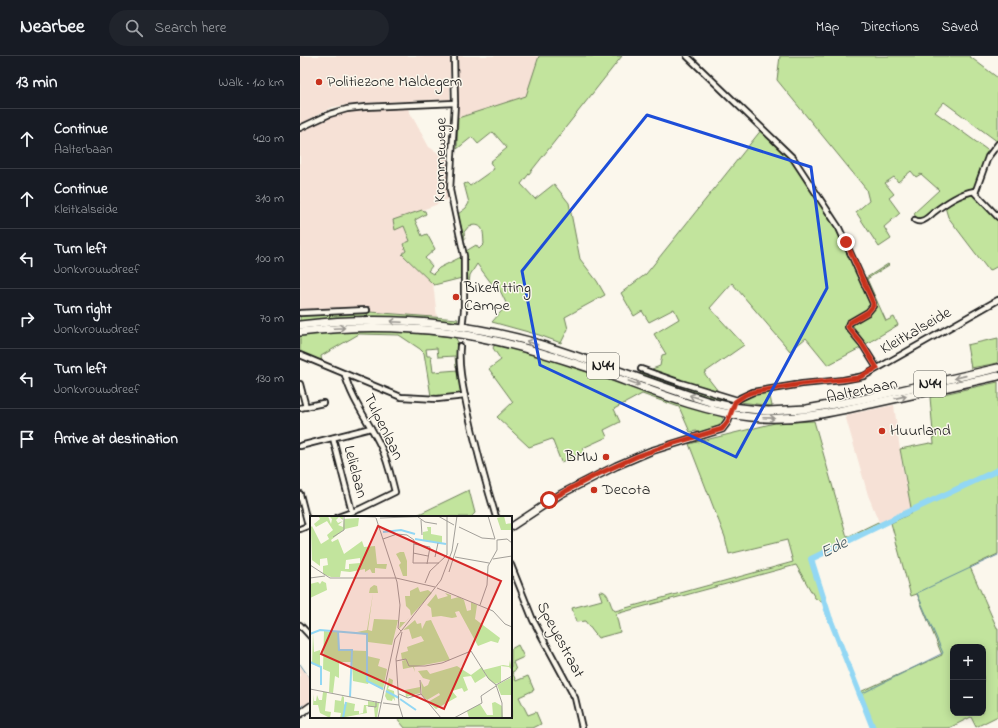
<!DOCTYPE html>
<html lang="en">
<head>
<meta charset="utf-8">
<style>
	:root { --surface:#171b24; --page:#20242c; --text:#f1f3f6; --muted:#9ea1a6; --line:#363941 }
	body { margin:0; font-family:"Indie Flower",sans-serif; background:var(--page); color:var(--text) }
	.controls { position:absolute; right:12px; bottom:12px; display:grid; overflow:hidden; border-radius:8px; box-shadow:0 2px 10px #0003 }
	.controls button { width:36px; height:36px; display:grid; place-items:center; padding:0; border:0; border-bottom:1px solid var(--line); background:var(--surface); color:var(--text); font:20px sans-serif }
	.stop { position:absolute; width:12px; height:12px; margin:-9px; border:3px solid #c8321e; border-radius:50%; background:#fff }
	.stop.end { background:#c8321e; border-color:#fff; box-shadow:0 1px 4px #0008 }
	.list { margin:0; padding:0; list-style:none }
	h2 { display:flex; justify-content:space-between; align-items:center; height:52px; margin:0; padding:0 16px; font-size:17px }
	h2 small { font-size:13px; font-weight:400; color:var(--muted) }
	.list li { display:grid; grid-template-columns:26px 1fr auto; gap:12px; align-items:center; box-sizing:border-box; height:60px; padding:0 16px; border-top:1px solid var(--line) }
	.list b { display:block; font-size:15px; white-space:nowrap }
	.list p { margin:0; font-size:13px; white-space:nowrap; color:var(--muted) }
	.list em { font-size:13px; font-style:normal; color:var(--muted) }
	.icon { flex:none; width:22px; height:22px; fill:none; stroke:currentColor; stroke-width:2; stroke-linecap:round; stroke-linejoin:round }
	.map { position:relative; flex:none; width:698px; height:672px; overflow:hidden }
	header { display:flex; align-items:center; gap:24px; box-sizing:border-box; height:56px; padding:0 20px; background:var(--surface); border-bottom:1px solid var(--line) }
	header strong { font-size:19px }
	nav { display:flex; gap:22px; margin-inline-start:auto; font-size:14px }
	.search { width:280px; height:36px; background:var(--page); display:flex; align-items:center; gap:10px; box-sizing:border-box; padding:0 14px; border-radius:22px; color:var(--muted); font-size:15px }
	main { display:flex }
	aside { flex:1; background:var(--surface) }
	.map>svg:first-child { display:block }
	.built { fill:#f6e1d6 }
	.green { fill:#c2e49d; stroke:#6f805c; fill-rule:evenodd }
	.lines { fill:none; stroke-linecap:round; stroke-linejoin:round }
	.stream { stroke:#638c9e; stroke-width:1 }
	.river { stroke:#92d7f4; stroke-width:6 }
	.minor-casing { stroke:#1c1c1c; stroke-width:8 }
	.major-casing { stroke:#1c1c1c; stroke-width:9 }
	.highway-casing { stroke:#1c1c1c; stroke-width:10 }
	.minor { stroke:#fbf7ec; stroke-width:4.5 }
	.major { stroke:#fbf7ec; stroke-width:6 }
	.highway { stroke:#fbf7ec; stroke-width:7 }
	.oneway { stroke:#97948e }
	.route { stroke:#c8321e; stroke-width:5 }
	.marked { fill:none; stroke:#1d4ed8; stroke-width:3; stroke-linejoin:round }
	.poi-dot { fill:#c8321e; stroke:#fbf7ec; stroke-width:1.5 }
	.labels { text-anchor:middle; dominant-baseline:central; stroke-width:3; stroke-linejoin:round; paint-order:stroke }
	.shield { fill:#fbf7ec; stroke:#5f5e5a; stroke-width:1 }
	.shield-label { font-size:15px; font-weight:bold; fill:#1c1c1c }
	.poi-label { font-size:16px; fill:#1c1c1c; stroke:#fbf7ec; text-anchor:start }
	.street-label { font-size:16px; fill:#1c1c1c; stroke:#fbf7ec }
	.water-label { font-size:17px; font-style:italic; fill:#3f545d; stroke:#fbf7ec }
	.inset-river { fill:none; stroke:#92d7f4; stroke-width:2 }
	.inset-road { fill:none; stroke:#a29f99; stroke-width:1 }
	.view { fill:#d62828; fill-opacity:0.15; stroke:#d62828; stroke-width:2 }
	.inset-edge { fill:none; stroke:#1c1c1c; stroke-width:2 }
</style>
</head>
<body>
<header>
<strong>Nearbee</strong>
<div class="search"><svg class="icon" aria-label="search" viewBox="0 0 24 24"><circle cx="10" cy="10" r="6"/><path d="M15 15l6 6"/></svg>Search here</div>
<nav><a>Map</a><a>Directions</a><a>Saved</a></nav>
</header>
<main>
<aside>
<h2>13 min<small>Walk · 1.0 km</small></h2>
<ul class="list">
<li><svg class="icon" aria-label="ahead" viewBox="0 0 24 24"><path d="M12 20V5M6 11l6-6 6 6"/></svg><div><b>Continue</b><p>Aalterbaan</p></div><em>420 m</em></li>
<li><svg class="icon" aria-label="ahead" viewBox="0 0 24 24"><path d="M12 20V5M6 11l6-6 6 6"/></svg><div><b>Continue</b><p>Kleitkalseide</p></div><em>310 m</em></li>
<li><svg class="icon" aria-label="left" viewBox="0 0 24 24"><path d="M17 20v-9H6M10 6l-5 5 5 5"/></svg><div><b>Turn left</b><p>Jonkvrouwdreef</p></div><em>100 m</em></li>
<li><svg class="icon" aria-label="right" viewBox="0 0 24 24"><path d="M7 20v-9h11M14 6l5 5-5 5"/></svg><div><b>Turn right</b><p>Jonkvrouwdreef</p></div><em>70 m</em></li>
<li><svg class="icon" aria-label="left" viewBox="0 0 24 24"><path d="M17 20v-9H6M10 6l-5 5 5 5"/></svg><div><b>Turn left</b><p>Jonkvrouwdreef</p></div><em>130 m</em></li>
<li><svg class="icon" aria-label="arrive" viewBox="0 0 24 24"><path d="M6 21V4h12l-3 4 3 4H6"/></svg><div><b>Arrive at destination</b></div></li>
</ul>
</aside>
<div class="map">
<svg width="698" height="672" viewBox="0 0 698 672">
	<rect width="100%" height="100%" fill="#fbf7ec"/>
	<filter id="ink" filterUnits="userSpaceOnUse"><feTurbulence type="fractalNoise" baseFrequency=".025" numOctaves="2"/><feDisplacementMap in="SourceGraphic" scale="8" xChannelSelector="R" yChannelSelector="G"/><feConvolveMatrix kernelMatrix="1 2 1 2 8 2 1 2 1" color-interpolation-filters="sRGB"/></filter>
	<g filter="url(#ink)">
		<g class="built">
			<polygon points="0,0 150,0 150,43 62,47 33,51 0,68"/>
			<polygon points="158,0 239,0 227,40 158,62"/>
			<polygon points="108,53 129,91 149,104 149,142 138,148 93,165 104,170 110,185 106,195 102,198 133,227 137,261 70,256 0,259 0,75 33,59 55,54"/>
			<polygon points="594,349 602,409 612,457 581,471 568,439 545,359"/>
			<polygon points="0,609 11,625 11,644 0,653"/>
		</g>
		<g class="green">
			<path d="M239 0H322L221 128 235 143 254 128 269 147 280 203 297 225 305 239 265 261 268 273 261 287 239 279 192 266 207 249 196 226 192 228 177 208 170 219 169 227H168L166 195 176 189 179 193 184 188C183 177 185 166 169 170L164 176 165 183H164L158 158 166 152 169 147 164 128 167 127 170 130 194 113 190 106 207 92 193 76 178 88 172 81 157 93 158 62 226 40Z"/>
			<polygon points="480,0 669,0 698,22 698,86 644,46 635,56 690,96 685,102 675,130 638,151 622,162 616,162 614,157 639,134 621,118 616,121 611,115 598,126 594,121 585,127 594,138 589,142 600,157 584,171 591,183 579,191 556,156 569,145 566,133 477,24"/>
			<polygon points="462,73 485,95 534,165 571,249 570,252 547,267 562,291 528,309 506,282 490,295 432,227 410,252 444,289 404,317 418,335 417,339 426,341 425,346 340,318 341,315 351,317 352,313 360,310 362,299 366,298 354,278 379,263 374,253 349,266 342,255 334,260 321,237 346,218"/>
			<polygon points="669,138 671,138 675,141 698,165 698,210 689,215 648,161 645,151"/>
			<polygon points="122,154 125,155 126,158 115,164 122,180 127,178 135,193 125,202 132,210 128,215 133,218 139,212 161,201 162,222 134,229 102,198 106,195 103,188 110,185 104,170 95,174 93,164"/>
			<path d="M588 208 589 209 567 223 586 265 594 261 598 269 566 288 551 267 575 252C576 241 566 232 566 222Z"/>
			<polygon points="70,256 158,263 157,267 114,263 64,260 0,265 0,259"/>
			<polygon points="53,274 92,275 155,281 158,286 159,311 156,311 155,300 138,301 137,292 126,293 127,300 131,300 133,316 158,314 163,338 160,339 131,340 124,297 120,293 99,279 59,278 21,300 22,307 0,298 0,279"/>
			<polygon points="698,282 698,307 671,312 667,289"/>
			<polygon points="195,288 244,301 356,339 421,360 424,364 423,367 417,373 398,378 397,375 390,376 379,351 342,338 314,353 320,366 304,374 307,381 283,392 284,396 261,406 252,383 229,391 197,361 213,346 189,313 201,304 193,292"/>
			<path d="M698 326V498L670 511 697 572H698V660L676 671 671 661 649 672H574L560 636 642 599 617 538 611 540 591 467 612 457 600 393 630 387 634 388 630 341ZM653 591H683V657H653Z"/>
			<polygon points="469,336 472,350 440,346 441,344 451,339"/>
			<path d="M514 365 547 481 578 466 581 471 513 504 522 531 519 533 525 548 515 542 496 509 316 558 320 576 298 582 285 565 276 566 272 552 302 544 299 535C311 534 308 549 315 555L493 506 487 484 429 498 425 481 389 388 475 367Z"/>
			<polygon points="169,434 175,457 171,461 113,461"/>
			<polygon points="218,589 224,601 213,606 216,614 212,616 216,625 228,620 234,634 219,641 228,659 236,656 241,668 233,672 105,672 96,661 211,661 211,593"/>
		</g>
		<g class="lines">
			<g class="stream">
				<polyline points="0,608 11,624"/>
				<polyline points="559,639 643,597 617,537 698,499"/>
				<polyline points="1,651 3,649"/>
			</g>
			<polyline class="river" points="573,672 529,560 511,503 595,462 698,414"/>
			<g class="minor-casing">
				<g id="minor">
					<polyline points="154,0 155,47 150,134 164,200 164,254 162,272"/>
					<polyline points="387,0 493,102 539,172 573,247 573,250 568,256 549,267 548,271 562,288 577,312"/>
					<polyline points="0,72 30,58 47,53 65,51 155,47"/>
					<polyline points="698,88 688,101 675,137 698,161"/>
					<path d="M615 164C617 165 618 166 621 165 626 164 631 159 634 156 646 147 660 137 675 135"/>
					<polyline points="0,257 67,254"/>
					<path d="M160 290C158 310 163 331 167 351 175 388 185 425 196 461"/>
					<polyline points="0,299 101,341 137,343 165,340"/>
					<polyline points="341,313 381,327 437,344"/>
					<polyline points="0,328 6,351"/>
					<polyline points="432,351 435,346 440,342 453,336 502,328 543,324 564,320 698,244"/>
					<polyline points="0,352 23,347"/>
					<polyline points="33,382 52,456"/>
					<polyline points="0,390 71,372"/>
					<polyline points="0,438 8,469"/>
					<path d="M38 461 60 453 95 436C91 421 88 405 81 391 70 367 52 345 45 319"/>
					<polyline points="0,473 10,469"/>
					<polyline points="211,509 233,564 275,642 282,672"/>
					<polyline points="0,569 11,581"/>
				</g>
			</g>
			<g class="major-casing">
				<g id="major">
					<polyline points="211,471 261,438 316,410 351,395 422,373 428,365 431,355"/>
					<polyline points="0,658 11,650"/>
				</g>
			</g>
			<g class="highway-casing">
				<g id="highway">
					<path d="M0 269C76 260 155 265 229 285 290 303 349 327 410 346L432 351 468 355 507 353 562 343 698 312"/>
					<path d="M0 276C48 270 99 270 147 276 193 282 239 295 283 310 337 328 394 355 451 361 493 366 534 356 575 347 616 338 657 329 698 320"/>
				</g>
			</g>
			<use href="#minor" class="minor"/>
			<use href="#major" class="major"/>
			<use href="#highway" class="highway"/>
		</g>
		<defs><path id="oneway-shaft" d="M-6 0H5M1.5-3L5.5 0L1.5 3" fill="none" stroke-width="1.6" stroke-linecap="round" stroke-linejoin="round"/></defs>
		<g class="oneway">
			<use href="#oneway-shaft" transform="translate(96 266) rotate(-177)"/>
			<use href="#oneway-shaft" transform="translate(39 272) rotate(-3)"/>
			<use href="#oneway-shaft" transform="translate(232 287) rotate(-162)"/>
			<use href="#oneway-shaft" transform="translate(660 321) rotate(167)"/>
			<use href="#oneway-shaft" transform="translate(334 327) rotate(20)"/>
			<use href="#oneway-shaft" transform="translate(395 341) rotate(-162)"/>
			<use href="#oneway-shaft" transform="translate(601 341) rotate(-13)"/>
			<use href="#oneway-shaft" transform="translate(469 362) rotate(2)"/>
		</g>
	</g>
	<g class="lines" filter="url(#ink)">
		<polyline class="route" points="249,444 296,419 338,400 371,388 422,373 428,365 435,346 445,339 453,336 502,328 558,322 577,312 562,288 548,271 549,267 568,256 573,250 573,247 546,186"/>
	</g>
	<path class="marked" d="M347 59 511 111 527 232 436 401 240 309 222 215Z"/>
	<g class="poi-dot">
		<circle cx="19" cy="26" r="4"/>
		<circle cx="156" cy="241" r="4"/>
		<circle cx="582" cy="375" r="4"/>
		<circle cx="306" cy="401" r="4"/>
		<circle cx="294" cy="434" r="4"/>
	</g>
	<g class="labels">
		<g class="shield">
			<rect x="287" y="297" width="32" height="26" rx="3"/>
			<rect x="614" y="315" width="32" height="26" rx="3"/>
		</g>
		<g class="shield-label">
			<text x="303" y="310">N44</text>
			<text x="630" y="328">N44</text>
		</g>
		<g class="poi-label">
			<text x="27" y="26">Politiezone Maldegem</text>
			<text x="164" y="232">Bikefitting<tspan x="164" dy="18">Campe</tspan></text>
			<text x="590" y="375">Huurland</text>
			<text x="298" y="401" text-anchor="end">BMW</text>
			<text x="302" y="434">Decota</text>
		</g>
		<g class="street-label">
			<text transform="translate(141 104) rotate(-89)">Krommewege</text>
			<text transform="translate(616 275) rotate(-30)">Kleitkalseide</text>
			<text transform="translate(562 335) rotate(-12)">Aalterbaan</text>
			<text transform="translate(83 371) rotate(64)">Tulpenlaan</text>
			<text transform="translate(55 416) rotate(75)">Lelielaan</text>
			<text transform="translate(260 584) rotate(62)">Speyestraat</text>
		</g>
		<g class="water-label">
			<text transform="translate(534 492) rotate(-26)">Ede</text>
		</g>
	</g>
	<g transform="translate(10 460)">
		<rect width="202" height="202" fill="#fbf7ec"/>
		<path d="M8 0H18L21 8 22 3 19 0 33 1V4L29 1 26 4 28 7 33 5 28 9 33 11 34 3 49 2 48 10 35 13 21 24 22 26 28 23 34 38 52 25 54 31 65 30 67 48H77L76 53 65 52V57H62L60 53 55 56V53L40 56 31 55 30 61H21L13 58V50L18 49 17 42 10 43V50L2 44 1 11 2 10 11 28 19 23 17 19 23 14 17 5 6 11 4 8 10 3ZM50 42V47L39 48V53H35L36 44ZM194 0 196 8 202 7V14H191L187 2ZM117 11H121V18L132 20V27L113 24V16L118 15ZM90 36H94L97 45V60H93L89 49 91 47 86 38ZM12 65 16 67 17 74 0 82V68L8 66 10 68ZM64 69 67 70 68 77H63L58 114 62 115 64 103 88 104 82 129 58 126 57 133 56 118 47 116 57 114 63 77H59L60 72ZM108 71 110 76 118 74 122 77 89 113 90 106H95L101 100 100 94 96 90 95 80H100V75ZM135 77 141 79V83L149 81 154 84 157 95 161 94V86L167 89 165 103 190 122 188 127 181 125 168 130 149 95 145 96 147 101 142 102 131 100 122 101 121 92 117 89 126 78 128 83 138 80ZM105 104 107 108 111 107 112 113 116 105 121 104 140 144 104 151 105 156 103 151 93 153 92 145 97 143 92 144 91 137 98 135 97 131 114 125 111 120 102 123 99 113 93 114ZM14 115 28 116 29 134 57 135V140L70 143 68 150 77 153 73 174 59 166 58 168 43 165 42 146H29V162L25 160 23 177 19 176 20 156 13 153ZM3 117 4 136 10 134V151L2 148ZM200 144 202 154 199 151 191 150V166L185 168 179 164 173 154 193 149 199 150ZM147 150 161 159 172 151 176 160 165 167 161 160 153 161 158 174 154 176 152 172 142 175 147 181 126 193 118 186 130 179 129 177 117 184 112 179 111 165 114 171 118 169 120 164 113 162 108 155 117 154 120 158ZM202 161V179H191L187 169ZM79 162 83 164 82 171 79 170 78 173 84 175 85 185 83 182 82 185 77 184 75 180ZM110 171V177L96 181 95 174ZM13 176H17L15 195 21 196 20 202 10 197 8 189H3L4 178V185H6L7 179 9 184H12ZM32 180 34 181V189L36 186 45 188 44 195H49V198L53 197 54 189H58V185L69 187 67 202H65L64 191 56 190 57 197 30 202 31 197 24 196 25 184 31 185ZM185 186 192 190 193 202H159L157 195 170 188 177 199H183L182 187Z" fill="#c2e49d" fill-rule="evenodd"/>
		<path class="inset-river" d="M73 16 91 14 105 18M105 23 136 28M28 115 29 134H42L40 181M0 118 10 114 57 118V165L73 173M0 146 11 151V169M76 175 89 182M90 183 106 194M33 202 36 186"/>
		<path class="inset-road" d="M36 0 66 1M128 0 144 9M178 0 185 23M108 1 115 6 127 8M66 2 87 66 90 89 88 112 91 115M70 2 126 0M111 4 112 19M149 11 172 22 185 23M23 21 34 14V0M73 23 87 18 97 19 104 24 103 47H129M104 28 120 31 117 48M103 37 118 40M125 41 128 27M145 41 179 47M183 43 202 40M0 49 20 62H86L125 71M139 56 148 27M0 62 15 60M115 67 120 55 137 39V0M127 72 183 95 195 108 202 111M170 89 177 69 178 50 187 34V24L197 23 202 27M92 116 86 143 89 189 93 202M86 145 96 143 99 150H115L132 147 161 135 178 162 186 169M110 164 111 178M186 169 192 187V202M186 169 202 160M0 173 71 187M89 178 98 182 111 178 131 202M73 187 89 189M58 190 66 191V185M68 202 85 123 131 64 142 35 147 0M144 202 172 187 171 180 186 170"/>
		<path class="view" d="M68 10 191 65 134 193 11 138Z"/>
		<rect width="202" height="202" class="inset-edge"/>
	</g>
</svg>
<div class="controls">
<button>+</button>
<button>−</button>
</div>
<div class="stop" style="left:249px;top:444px"></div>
<div class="stop end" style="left:546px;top:186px"></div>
</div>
</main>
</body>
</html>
